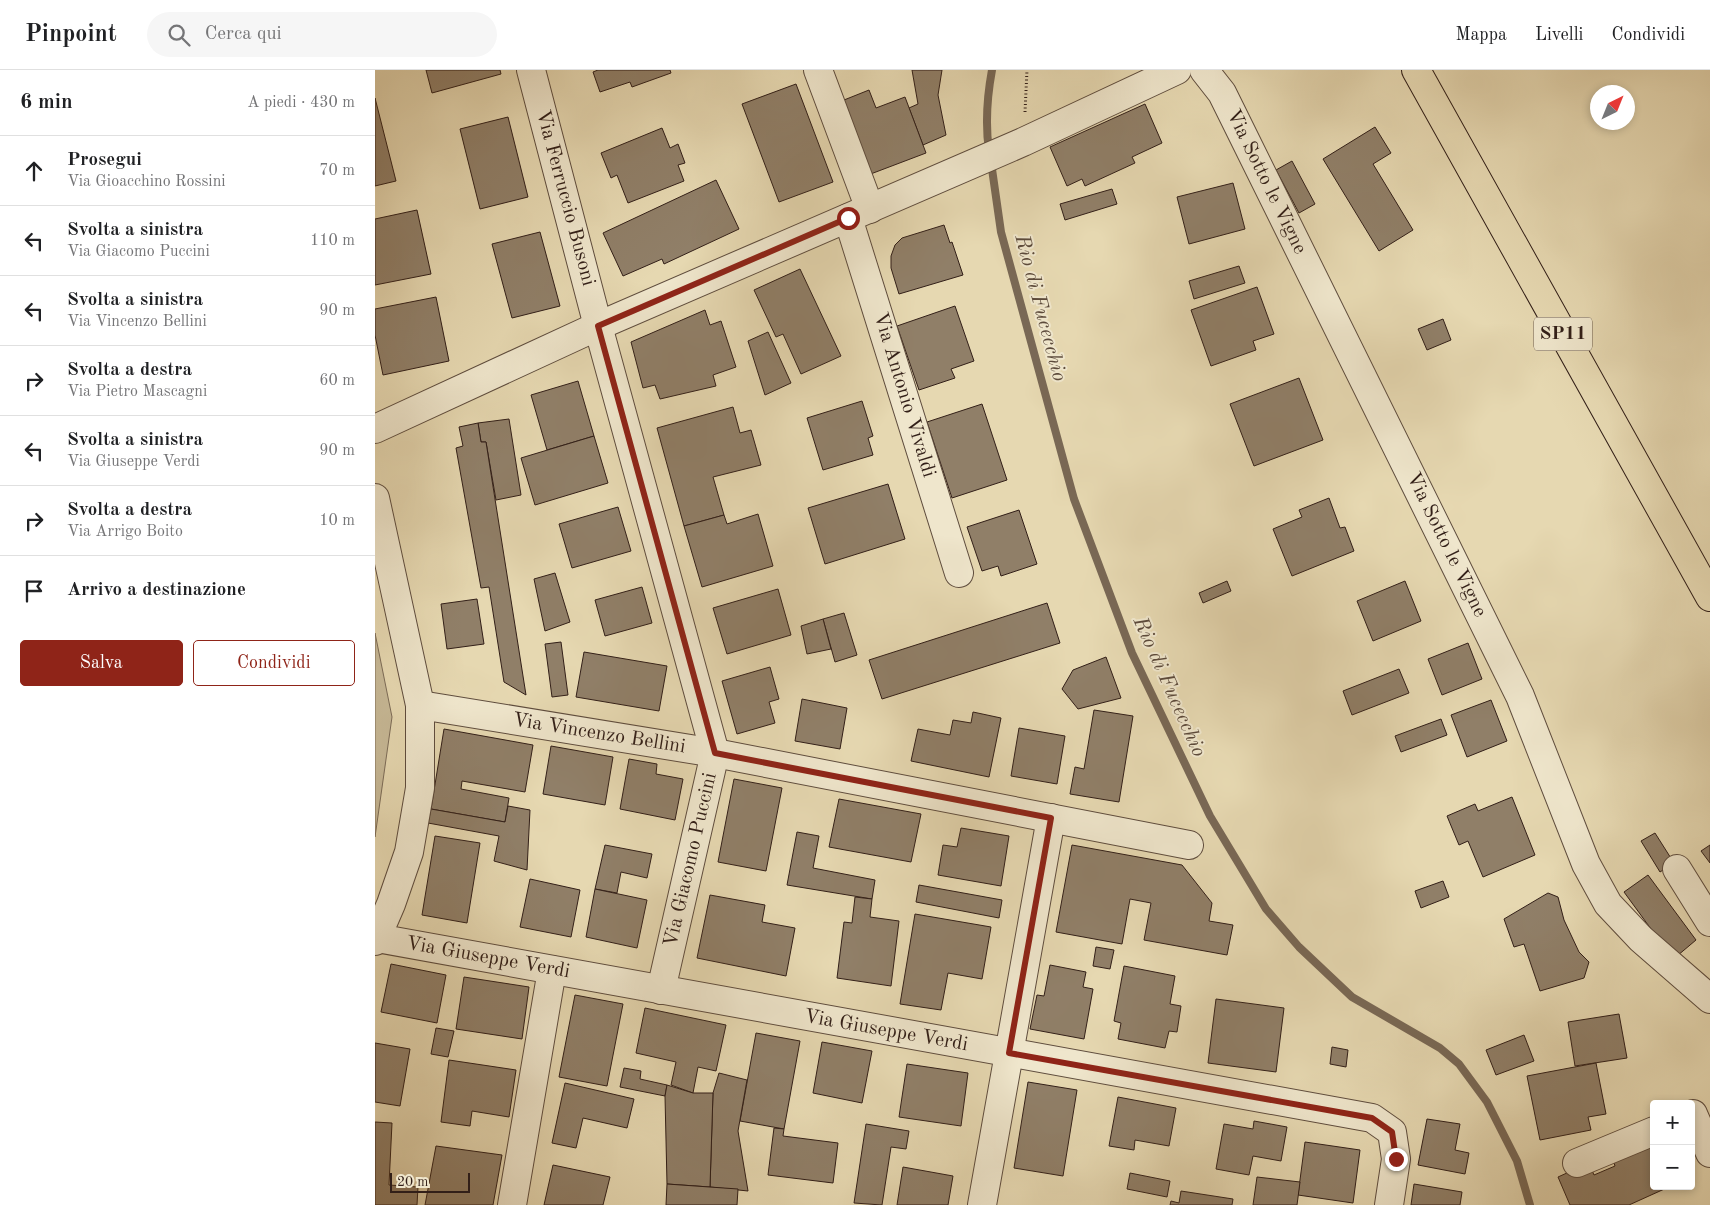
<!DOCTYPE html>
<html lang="it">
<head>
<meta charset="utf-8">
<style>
	:root { --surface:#fff; --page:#f6f6f6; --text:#202124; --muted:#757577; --line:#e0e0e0; --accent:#8f2418 }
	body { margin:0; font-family:"Old Standard TT",serif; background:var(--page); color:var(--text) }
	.controls { position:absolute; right:15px; bottom:15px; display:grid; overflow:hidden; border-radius:5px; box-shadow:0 2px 8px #0003 }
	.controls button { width:45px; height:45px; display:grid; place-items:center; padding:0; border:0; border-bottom:1px solid var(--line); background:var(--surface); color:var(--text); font:25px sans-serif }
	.compass { position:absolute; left:1215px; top:15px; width:45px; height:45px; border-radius:50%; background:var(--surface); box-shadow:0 2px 8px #0003; rotate:43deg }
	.scale { position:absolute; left:15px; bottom:12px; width:80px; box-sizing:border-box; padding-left:5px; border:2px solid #321f18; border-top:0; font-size:14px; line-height:18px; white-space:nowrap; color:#321f18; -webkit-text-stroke:4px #efe6cc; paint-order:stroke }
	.stop { position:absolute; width:15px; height:15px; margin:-11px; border:4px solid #8f2418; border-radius:50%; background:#fff }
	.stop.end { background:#8f2418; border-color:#fff; box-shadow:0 1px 5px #0008 }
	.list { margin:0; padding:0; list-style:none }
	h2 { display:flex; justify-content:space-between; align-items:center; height:65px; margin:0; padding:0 20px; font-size:21px }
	h2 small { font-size:16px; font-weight:400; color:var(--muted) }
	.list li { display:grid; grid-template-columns:32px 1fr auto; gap:15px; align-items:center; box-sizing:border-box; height:70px; padding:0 20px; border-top:1px solid var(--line) }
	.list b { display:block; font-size:19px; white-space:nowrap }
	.list p { margin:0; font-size:16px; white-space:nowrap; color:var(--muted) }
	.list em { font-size:16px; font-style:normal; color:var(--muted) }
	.actions { display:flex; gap:10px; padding:15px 20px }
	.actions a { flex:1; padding:11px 0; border:1px solid var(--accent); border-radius:5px; text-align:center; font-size:18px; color:var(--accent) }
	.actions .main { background:var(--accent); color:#fff }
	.icon { flex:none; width:28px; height:28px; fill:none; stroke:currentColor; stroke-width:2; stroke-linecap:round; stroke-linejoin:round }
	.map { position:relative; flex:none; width:1335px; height:1135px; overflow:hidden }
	header { display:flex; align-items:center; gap:30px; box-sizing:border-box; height:70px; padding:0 25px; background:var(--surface); border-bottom:1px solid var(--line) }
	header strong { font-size:24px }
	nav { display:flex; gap:28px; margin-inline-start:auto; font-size:18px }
	.search { width:350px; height:45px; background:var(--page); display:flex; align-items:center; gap:12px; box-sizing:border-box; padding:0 18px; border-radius:28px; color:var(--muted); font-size:19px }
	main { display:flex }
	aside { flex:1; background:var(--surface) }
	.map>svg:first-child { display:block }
	.green { fill:#c7b997; stroke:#7c6c58 }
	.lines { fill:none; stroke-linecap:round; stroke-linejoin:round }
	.stream { stroke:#796855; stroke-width:8 }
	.building { fill:#907f68; stroke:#321f18 }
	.minor-casing { stroke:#5f4d3e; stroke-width:30 }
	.major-casing { stroke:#321f18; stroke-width:30 }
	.path { stroke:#321f18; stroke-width:3; stroke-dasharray:1 2.5; stroke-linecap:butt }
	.minor { stroke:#efe6cc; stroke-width:28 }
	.major { stroke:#e6d8b1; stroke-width:28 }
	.route { stroke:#8f2418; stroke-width:6 }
	.labels { text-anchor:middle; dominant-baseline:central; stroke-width:4; stroke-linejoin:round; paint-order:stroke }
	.shield { fill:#efe6cc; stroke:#6b5b4e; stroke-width:1 }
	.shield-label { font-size:19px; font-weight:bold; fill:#321f18 }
	.street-label { font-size:20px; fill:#321f18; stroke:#efe6cc }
	.water-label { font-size:21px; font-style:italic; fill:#5c4a3b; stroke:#efe6cc }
</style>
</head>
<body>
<header>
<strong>Pinpoint</strong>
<div class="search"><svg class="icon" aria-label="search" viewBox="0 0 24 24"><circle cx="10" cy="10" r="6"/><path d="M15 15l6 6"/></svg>Cerca qui</div>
<nav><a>Mappa</a><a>Livelli</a><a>Condividi</a></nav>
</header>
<main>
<aside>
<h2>6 min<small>A piedi · 430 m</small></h2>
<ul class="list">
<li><svg class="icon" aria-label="ahead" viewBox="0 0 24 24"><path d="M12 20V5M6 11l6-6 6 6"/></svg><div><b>Prosegui</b><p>Via Gioacchino Rossini</p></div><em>70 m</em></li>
<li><svg class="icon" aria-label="left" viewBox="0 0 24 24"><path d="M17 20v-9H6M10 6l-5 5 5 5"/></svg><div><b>Svolta a sinistra</b><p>Via Giacomo Puccini</p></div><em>110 m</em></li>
<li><svg class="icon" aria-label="left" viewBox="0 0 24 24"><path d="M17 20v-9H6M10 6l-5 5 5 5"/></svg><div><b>Svolta a sinistra</b><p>Via Vincenzo Bellini</p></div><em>90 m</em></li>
<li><svg class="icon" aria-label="right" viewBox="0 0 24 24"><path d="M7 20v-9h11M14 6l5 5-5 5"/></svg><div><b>Svolta a destra</b><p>Via Pietro Mascagni</p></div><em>60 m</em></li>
<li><svg class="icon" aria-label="left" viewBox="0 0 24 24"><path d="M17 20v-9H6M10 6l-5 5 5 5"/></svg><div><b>Svolta a sinistra</b><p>Via Giuseppe Verdi</p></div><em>90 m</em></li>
<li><svg class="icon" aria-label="right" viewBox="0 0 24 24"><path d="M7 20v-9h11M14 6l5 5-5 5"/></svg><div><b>Svolta a destra</b><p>Via Arrigo Boito</p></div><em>10 m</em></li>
<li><svg class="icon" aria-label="arrive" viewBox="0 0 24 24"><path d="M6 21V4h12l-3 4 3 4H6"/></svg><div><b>Arrivo a destinazione</b></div></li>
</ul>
<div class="actions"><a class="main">Salva</a><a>Condividi</a></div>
</aside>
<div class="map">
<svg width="1335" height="1135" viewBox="0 0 1335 1135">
	<rect width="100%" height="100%" fill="#e6d8b1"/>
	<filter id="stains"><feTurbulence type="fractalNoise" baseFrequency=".004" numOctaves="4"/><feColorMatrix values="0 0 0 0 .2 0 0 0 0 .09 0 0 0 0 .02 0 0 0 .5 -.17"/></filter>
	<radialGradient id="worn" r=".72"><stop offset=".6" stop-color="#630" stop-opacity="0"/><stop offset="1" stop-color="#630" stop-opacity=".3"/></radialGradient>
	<polygon class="green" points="0,563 17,647 0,767"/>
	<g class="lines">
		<g class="stream">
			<path d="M614 81C610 53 612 27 617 0"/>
			<polyline points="616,92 626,162 699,429 757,583 835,746 891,839 924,877 977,927 1065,978 1084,994 1112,1032 1142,1091 1155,1135"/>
		</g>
	</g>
	<g class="building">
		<polygon points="51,0 125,0 126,4 57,23"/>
		<polygon points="223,0 295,0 296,3 257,17 255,12 225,22 218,2"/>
		<polygon points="537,0 567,0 563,25 571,65 548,75 534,38 543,34"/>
		<polygon points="421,14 458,112 404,132 367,34"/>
		<polygon points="494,20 501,38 530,27 551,83 493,105 464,32"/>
		<polygon points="0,28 21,111 0,116"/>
		<polygon points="770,34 787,73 757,87 760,93 710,116 707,109 692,116 675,77"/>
		<polygon points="133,47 153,127 105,139 85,59"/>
		<polygon points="1000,57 1016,83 998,94 1038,160 1004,181 948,89"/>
		<polygon points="287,58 295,78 303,74 310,93 303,95 309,111 253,133 242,105 236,108 226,83"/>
		<polygon points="917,91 940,134 924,143 901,100"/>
		<polygon points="341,110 364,159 289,194 287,189 248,206 228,163"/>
		<polygon points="858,113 870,159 814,174 802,127"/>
		<polygon points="737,119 742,134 690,150 685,134"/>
		<polygon points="42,140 56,204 0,215 0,149"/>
		<polygon points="569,155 575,173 577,172 588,205 524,224 516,198 516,186 520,175 527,168"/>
		<polygon points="165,162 185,236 137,248 117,174"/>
		<polygon points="864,196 870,213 819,229 814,211"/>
		<polygon points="425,199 466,286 426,304 408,264 401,267 379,220"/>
		<polygon points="882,217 899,264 878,271 881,280 836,296 816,240"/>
		<polygon points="61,227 74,291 8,305 0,265 0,239"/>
		<polygon points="580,236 599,291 576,299 580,308 544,320 522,256"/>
		<polygon points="330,240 335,255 346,251 361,297 338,305 341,316 285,329 280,315 268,318 256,272"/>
		<polygon points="1068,249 1076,270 1052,280 1043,259"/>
		<polygon points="393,262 416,313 390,325 373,271"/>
		<polygon points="924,308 948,370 879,396 855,334"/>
		<polygon points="203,311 219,366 172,380 156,325"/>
		<polygon points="487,331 498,366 493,368 498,385 448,400 432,348"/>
		<polygon points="607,334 632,410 577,428 552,352"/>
		<polygon points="358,337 365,363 376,360 386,395 338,407 349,445 309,456 282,358"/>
		<polygon points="134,349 146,425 121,430 111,372 106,372 103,353"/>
		<polygon points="103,353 106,372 111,372 151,625 129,612 114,517 106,518 81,378 88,376 84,357"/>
		<polygon points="219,366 233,413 160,435 146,388"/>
		<polygon points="513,414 530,469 450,494 433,438"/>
		<polygon points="954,428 965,458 970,457 979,481 917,506 898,459 927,447 924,440"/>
		<polygon points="243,437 256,481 197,498 184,454"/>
		<polygon points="644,440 662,494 626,506 623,496 607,501 592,457"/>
		<polygon points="383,444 398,496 327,517 309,456 349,445 352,454"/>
		<polygon points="180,503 195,552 170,561 159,509"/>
		<polygon points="852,511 856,521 828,533 824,523"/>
		<polygon points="1030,511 1046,551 998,571 982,531"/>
		<polygon points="267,517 277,553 230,566 220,530"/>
		<polygon points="403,519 416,565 352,584 338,538"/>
		<polygon points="102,529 109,574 72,579 66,534"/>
		<polygon points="672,533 685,573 507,629 494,590"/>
		<polygon points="469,543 482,585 460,592 448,549"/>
		<polygon points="448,549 456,579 432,584 426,556"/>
		<polygon points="186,572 193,625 177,627 170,574"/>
		<polygon points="1093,573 1107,609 1067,625 1053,589"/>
		<polygon points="209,582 292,596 284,641 201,627"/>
		<polygon points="731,587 746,628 703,639 687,619 698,600"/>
		<polygon points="395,597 404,629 394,632 400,653 362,664 347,611"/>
		<polygon points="1024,599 1034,623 977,645 968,621"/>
		<polygon points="427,629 472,638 465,679 420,671"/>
		<polygon points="1116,630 1132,671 1092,687 1076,645"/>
		<polygon points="719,640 758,646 744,732 695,724 700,697 709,699"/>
		<polygon points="598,642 626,648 614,707 536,691 543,659 575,665 578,650 596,653"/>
		<polygon points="1066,649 1072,665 1026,682 1020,666"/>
		<polygon points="644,658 690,666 682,714 636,706"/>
		<polygon points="69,659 158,675 150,722 87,711 86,719 134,728 130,752 56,739"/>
		<polygon points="176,676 238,687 230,735 168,724"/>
		<polygon points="254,689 282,694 281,704 308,709 300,750 245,739"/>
		<polygon points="359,709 407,718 391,801 343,792"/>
		<polygon points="1137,727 1160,785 1108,807 1093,771 1084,775 1072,746 1100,734 1103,741"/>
		<polygon points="464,729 546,744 536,792 454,777"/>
		<polygon points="133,736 155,740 152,800 119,791 124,766 53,753 56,739 130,752"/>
		<polygon points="586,758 634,766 626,816 563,805 568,775 582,777"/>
		<polygon points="422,762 444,766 438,798 500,810 497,829 412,815"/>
		<polygon points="1280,763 1299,793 1285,802 1266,771"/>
		<polygon points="60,766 105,773 92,853 47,845"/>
		<polygon points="230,775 277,784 272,808 246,802 242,823 220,819"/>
		<polygon points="697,775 807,795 837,833 834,851 858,855 852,885 769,870 776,833 755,829 747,874 681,862"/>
		<polygon points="1335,775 1335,793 1326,781"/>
		<polygon points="1273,805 1321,870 1302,886 1276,859 1249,822"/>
		<polygon points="155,809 205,820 196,867 145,857"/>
		<polygon points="1068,811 1074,827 1046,838 1040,821"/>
		<polygon points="544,815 627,830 624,848 541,832"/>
		<polygon points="220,819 272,830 262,878 211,867"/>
		<polygon points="1173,823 1183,827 1189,850 1204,882 1214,892 1209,908 1165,921 1149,874 1139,877 1129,849"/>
		<polygon points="335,825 390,835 387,852 420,858 411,906 322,888"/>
		<polygon points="480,827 497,829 495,847 524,851 516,916 462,908 469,852 477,853"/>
		<polygon points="540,844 616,857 607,909 573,903 566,940 525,934"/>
		<polygon points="721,877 739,880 735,899 718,896"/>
		<polygon points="16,894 71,905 62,953 6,942"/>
		<polygon points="675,895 711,902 708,917 718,919 709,969 655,959 662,925 669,926"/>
		<polygon points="749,896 800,906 795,934 806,936 802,962 794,961 790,978 743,969 746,953 739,951"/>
		<polygon points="89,907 154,917 147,969 81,959"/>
		<polygon points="200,925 248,934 232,1016 184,1007"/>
		<polygon points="841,929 909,938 901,1002 833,993"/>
		<polygon points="270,938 351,955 341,1001 323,997 318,1023 296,1015 301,992 261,983"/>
		<polygon points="1244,944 1252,988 1200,996 1193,952"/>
		<polygon points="61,958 79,961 73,987 56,984"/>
		<polygon points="381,963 425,971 409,1059 365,1051"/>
		<polygon points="1149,965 1159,991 1121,1005 1111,980"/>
		<polygon points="447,972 497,981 487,1033 438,1023"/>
		<polygon points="0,973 35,979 25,1036 0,1032"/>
		<polygon points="957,977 973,980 971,997 955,994"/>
		<polygon points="74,990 141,1000 134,1047 97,1041 95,1056 66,1052"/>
		<polygon points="1221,993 1231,1044 1213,1047 1216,1060 1165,1070 1152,1006"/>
		<polygon points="532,994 593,1003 586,1056 524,1047"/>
		<polygon points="249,998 266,1001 265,1009 292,1015 290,1026 245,1017"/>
		<polygon points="344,1003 372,1010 363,1061 373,1121 335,1117 338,1023"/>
		<polygon points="653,1012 702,1020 688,1106 639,1098"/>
		<polygon points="190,1013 259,1029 252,1058 208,1048 201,1078 177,1073"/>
		<polygon points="292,1015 318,1023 338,1023 335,1117 292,1114 290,1026"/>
		<polygon points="743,1027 801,1038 794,1076 760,1070 759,1080 734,1076"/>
		<polygon points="1052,1049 1085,1054 1080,1080 1094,1083 1090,1104 1043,1095"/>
		<polygon points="879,1051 912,1057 906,1091 878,1086 874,1105 841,1099 849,1054 878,1059"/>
		<polygon points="0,1052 17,1053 14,1115 43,1117 42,1135 0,1135"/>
		<polygon points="491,1054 534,1061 531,1079 516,1077 507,1135 479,1133"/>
		<polygon points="399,1058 409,1059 408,1066 463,1073 458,1113 393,1105"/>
		<polygon points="930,1072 985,1080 978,1133 923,1125"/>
		<polygon points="1279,1072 1279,1116 1296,1116 1254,1135 1195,1135 1183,1107 1214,1093 1219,1105 1240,1096 1238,1090"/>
		<polygon points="61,1076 127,1085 118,1135 50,1135"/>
		<polygon points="178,1095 235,1107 228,1135 169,1135"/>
		<polygon points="528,1097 578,1106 573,1135 522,1135"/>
		<polygon points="755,1103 795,1111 792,1127 752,1119"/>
		<polygon points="882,1107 925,1112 922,1135 878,1135"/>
		<polygon points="292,1114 363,1119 362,1135 291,1135"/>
		<polygon points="1039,1114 1087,1122 1085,1135 1036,1135"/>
		<polygon points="806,1121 858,1129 857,1135 795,1135 796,1131 804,1133"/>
	</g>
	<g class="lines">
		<g class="minor-casing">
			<g id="minor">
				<polyline points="156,0 223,256 340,683 286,920"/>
				<polyline points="443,0 495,139"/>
				<polyline points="829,0 847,23 1145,626 1211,794 1233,834 1266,869 1335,929"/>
				<polyline points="473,148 584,503"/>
				<polyline points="0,359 223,256 648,72 802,0"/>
				<polyline points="0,428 45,635 45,718 34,782 16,834 0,871"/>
				<polyline points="45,635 340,683 814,775"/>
				<polyline points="1302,799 1335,852"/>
				<polyline points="2,868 997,1048 1017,1062 1021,1089 1014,1135"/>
				<polyline points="1316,1045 1318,1044 1335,1083"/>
				<polyline points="1202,1093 1279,1061"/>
				<polyline points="137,1135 177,900"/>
				<polyline points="607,1135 676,748"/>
			</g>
		</g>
		<g class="major-casing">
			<polyline id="major" points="1041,0 1335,527"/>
		</g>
		<polyline class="path" points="650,42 652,0"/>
		<use href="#minor" class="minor"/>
		<use href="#major" class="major"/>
	</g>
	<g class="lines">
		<polyline class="route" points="473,148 223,256 340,683 676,748 634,983 997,1048 1017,1062 1021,1089"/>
	</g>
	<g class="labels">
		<rect class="shield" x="1159" y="247.5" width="58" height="33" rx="4"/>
		<g class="shield-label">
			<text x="1188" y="264">SP11</text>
		</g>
		<g class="street-label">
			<text transform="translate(891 112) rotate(64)">Via Sotto le Vigne</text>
			<text transform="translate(190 128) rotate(75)">Via Ferruccio Busoni</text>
			<text transform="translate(529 325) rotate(73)">Via Antonio Vivaldi</text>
			<text transform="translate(1071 475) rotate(64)">Via Sotto le Vigne</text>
			<text transform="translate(224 664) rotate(9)">Via Vincenzo Bellini</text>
			<text transform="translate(316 790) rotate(-77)">Via Giacomo Puccini</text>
			<text transform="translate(113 888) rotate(10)">Via Giuseppe Verdi</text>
			<text transform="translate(511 961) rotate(10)">Via Giuseppe Verdi</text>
		</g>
		<g class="water-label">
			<text transform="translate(665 238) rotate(75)">Rio di Fucecchio</text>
			<text transform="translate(794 617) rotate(66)">Rio di Fucecchio</text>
		</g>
	</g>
	<rect width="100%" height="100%" filter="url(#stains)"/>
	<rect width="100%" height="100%" fill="url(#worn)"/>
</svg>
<div class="controls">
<button>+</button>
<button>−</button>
</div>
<svg class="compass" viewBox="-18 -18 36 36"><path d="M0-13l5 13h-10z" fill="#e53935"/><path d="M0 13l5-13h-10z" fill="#757577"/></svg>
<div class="scale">20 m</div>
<div class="stop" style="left:473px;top:148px"></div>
<div class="stop end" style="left:1021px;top:1089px"></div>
</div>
</main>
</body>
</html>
